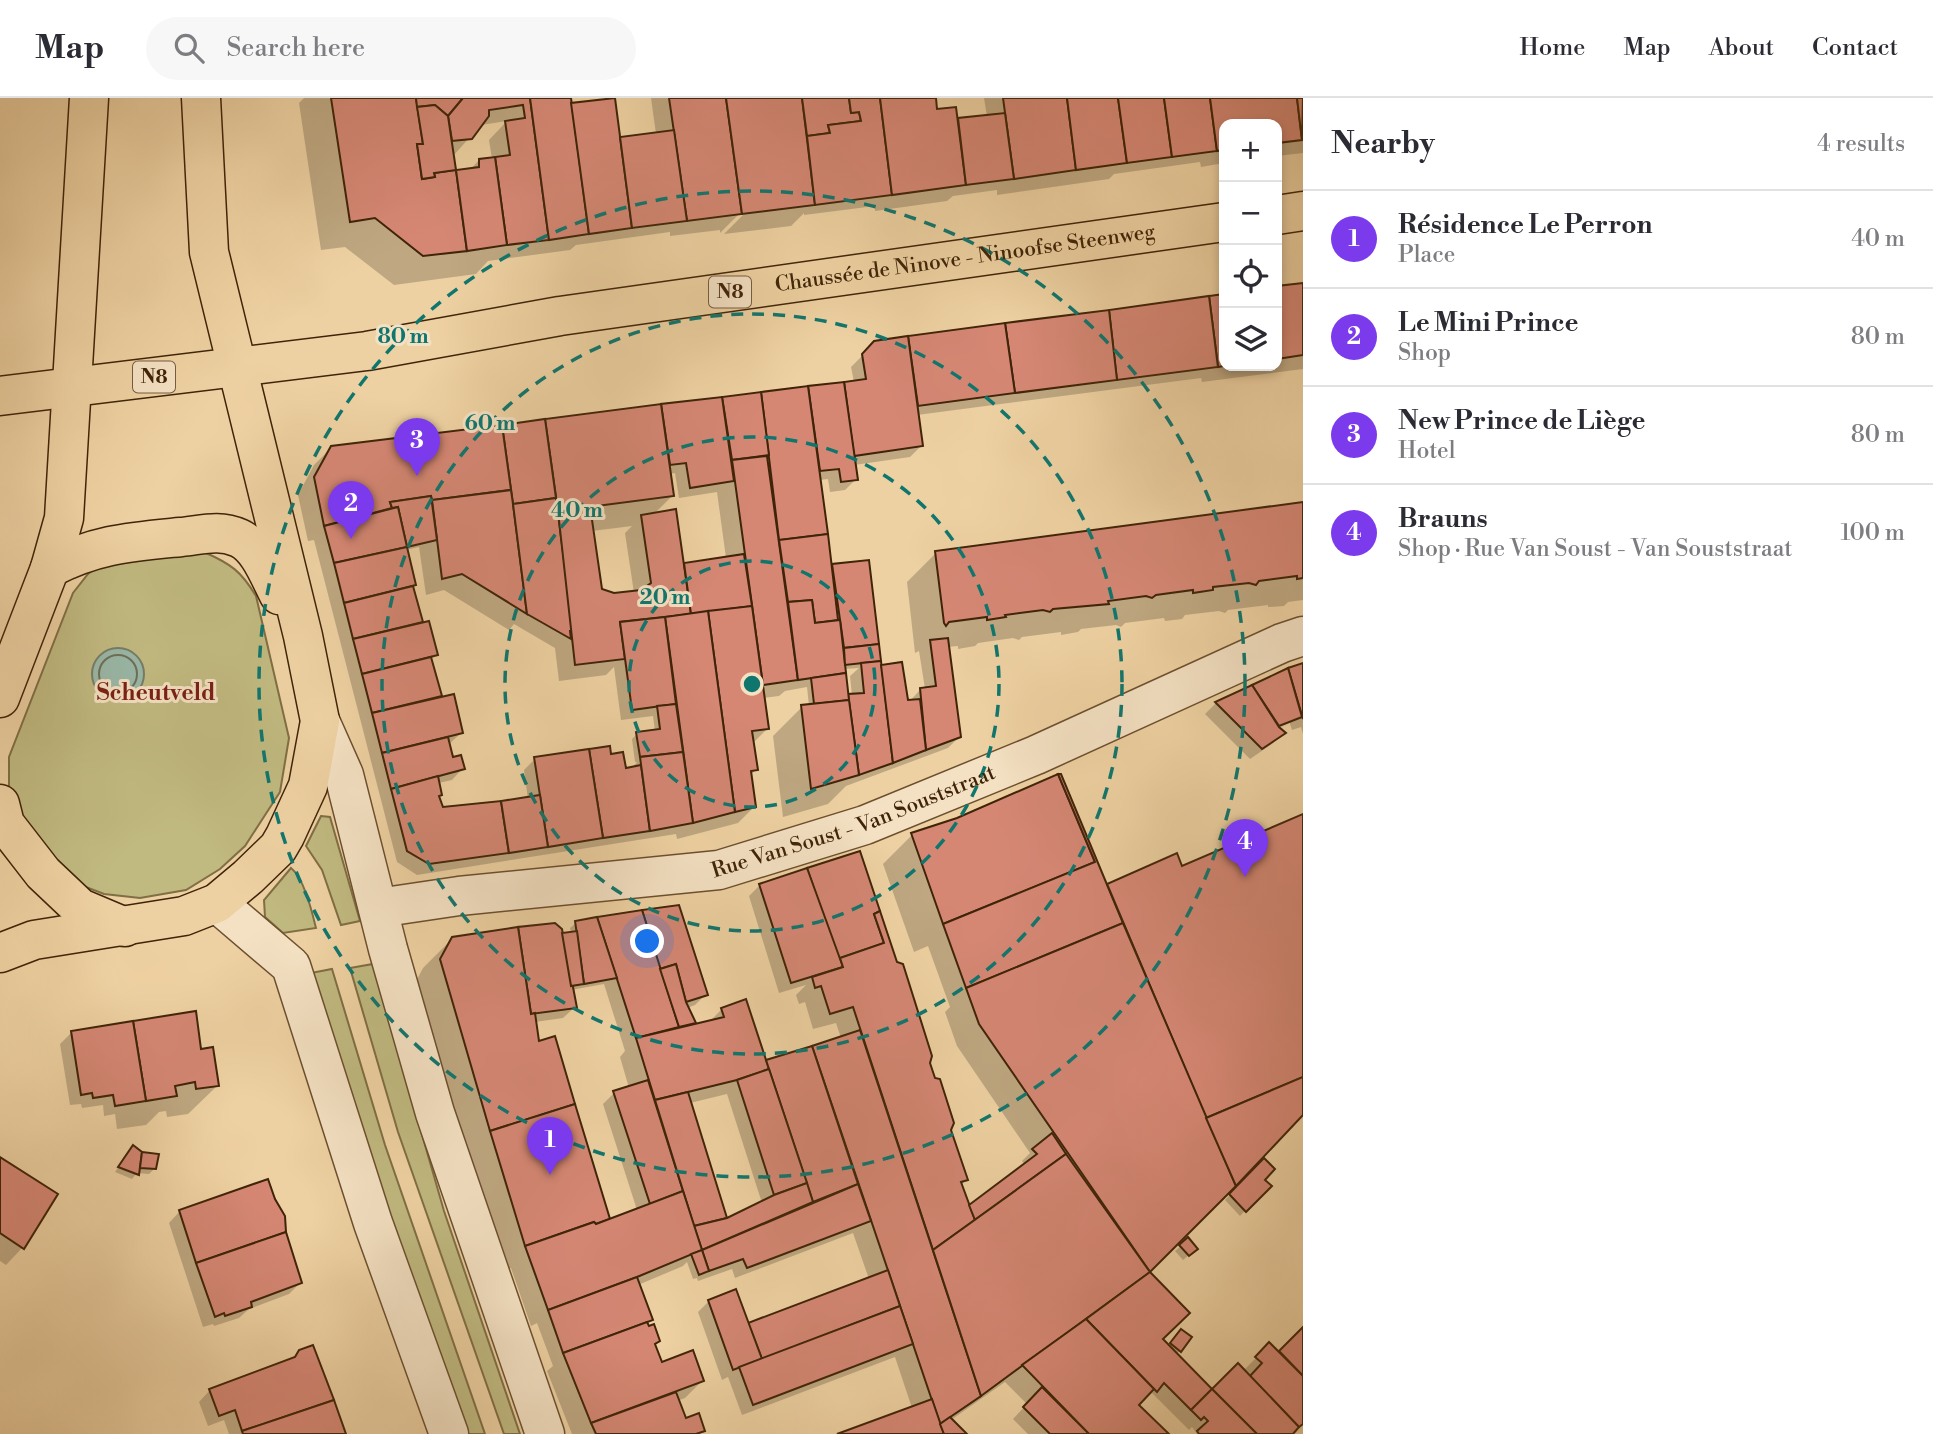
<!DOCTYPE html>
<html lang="en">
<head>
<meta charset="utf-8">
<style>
	:root { --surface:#fff; --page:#f7f7f7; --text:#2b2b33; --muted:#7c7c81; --line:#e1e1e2; --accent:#7c3aed }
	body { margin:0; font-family:"Libre Bodoni",serif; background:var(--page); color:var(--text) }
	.controls { position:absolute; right:21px; top:21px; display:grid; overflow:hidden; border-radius:14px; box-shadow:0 4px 10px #0003 }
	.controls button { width:63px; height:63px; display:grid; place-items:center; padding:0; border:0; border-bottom:2px solid var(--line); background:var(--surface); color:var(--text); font:35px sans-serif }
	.you { position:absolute; left:648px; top:844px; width:24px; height:24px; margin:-18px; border:5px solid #fff; border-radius:50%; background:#1a73e8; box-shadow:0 0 0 10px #1a73e833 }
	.badge { display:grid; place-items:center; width:46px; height:46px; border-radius:50%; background:var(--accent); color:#fff; font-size:23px; font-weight:700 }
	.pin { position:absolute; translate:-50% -58px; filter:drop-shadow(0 2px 4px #0008) }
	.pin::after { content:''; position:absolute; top:37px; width:24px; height:21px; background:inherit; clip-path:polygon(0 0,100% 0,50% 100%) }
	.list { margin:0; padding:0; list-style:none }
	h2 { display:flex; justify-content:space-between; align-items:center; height:91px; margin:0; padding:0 28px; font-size:30px }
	h2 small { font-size:23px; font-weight:400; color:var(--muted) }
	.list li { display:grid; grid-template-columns:46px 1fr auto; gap:21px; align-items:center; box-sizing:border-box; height:98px; padding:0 28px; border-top:2px solid var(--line) }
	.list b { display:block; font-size:26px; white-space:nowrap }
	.list p { margin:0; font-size:23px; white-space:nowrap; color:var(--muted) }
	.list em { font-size:23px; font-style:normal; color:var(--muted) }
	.icon { flex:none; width:38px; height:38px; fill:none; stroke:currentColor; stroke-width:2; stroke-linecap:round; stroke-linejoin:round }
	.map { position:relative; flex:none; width:1303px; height:1336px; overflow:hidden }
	header { display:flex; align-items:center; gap:42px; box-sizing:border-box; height:98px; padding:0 35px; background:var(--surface); border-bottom:2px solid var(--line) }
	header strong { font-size:33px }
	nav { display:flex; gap:38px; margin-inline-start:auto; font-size:24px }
	.search { width:490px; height:63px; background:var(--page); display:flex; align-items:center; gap:18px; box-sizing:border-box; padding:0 24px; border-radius:38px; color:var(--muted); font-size:26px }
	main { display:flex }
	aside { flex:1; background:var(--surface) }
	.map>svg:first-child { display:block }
	.green { fill:#c0b980; stroke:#806e44; stroke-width:2 }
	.water { fill:#99b7a7; stroke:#757c68; stroke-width:2 }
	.shadow { fill:#0003; fill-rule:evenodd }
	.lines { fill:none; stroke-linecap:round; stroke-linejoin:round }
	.shore { stroke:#6c6e58; stroke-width:2 }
	.building { fill:#d58774; stroke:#402409; stroke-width:2 }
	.minor-casing { stroke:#6c4f2f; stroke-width:41 }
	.tertiary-casing { stroke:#6c4f2f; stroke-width:41 }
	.primary-casing { stroke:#402409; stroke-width:41 }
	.minor { stroke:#f4e1c3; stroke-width:38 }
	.tertiary { stroke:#f4e1c3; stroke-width:38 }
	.primary { stroke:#eed1a2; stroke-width:38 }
	.ring { fill:none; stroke:#0f766e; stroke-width:3.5; stroke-dasharray:12 9 }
	.labels { text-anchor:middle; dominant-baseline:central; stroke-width:6; stroke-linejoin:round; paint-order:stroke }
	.shield { fill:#f4e1c3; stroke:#765d41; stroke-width:2 }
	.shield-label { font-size:19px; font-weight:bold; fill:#402409 }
	.street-label { font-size:21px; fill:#402409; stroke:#f4e1c3 }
	.neighbourhood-label { font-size:23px; font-weight:bold; fill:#7a1f14; stroke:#f4e1c3 }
	.centre { fill:#0f766e; stroke:#f4e1c3; stroke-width:3.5 }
	.ring-label { font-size:21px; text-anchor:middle; font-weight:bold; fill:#0f766e; stroke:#f4e1c3; stroke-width:6; stroke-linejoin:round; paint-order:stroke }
</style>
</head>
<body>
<header>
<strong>Map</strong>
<div class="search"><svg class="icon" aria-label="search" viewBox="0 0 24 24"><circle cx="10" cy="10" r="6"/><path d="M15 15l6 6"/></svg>Search here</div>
<nav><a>Home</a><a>Map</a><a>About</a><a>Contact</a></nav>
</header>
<main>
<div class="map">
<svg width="1303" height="1336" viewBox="0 0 1303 1336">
	<rect width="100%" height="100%" fill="#eed1a2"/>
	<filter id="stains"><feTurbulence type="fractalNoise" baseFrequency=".00286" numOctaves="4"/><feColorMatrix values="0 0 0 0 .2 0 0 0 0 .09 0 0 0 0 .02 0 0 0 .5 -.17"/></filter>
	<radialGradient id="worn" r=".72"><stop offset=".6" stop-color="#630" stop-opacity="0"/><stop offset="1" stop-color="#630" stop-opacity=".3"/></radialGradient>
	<g class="green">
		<path d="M204 454C231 466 241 473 256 498L289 640 280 694 245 748 220 771 186 792 140 800 104 796 78 786 41 754 9 690V659L73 495 88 476 106 462Z"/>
		<polygon points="321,718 330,719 360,823 341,827 322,772 306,748"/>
		<path d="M291 770C304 780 312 814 316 830L283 835 265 819 264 802Z"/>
		<polygon points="373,866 444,1113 520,1336 504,1336 398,1034 350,870"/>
		<polygon points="332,871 385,1047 485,1336 463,1336 410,1191 311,875"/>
	</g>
	<circle class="water" cx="118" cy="576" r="26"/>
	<g class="shadow">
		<path d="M304 0H569L570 7 619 41 656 36 651 0H934L935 13 956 24 959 22 987 19 984 0H1303V55L1277 58V26H1224V65L1201 69 1200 64 1114 76 1109 81 997 97V92L953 98 947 103 875 113V108L804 117V115L791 128 724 136 746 114H741L720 135V132L670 138V134L576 147 570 152 488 163 476 176 394 187 345 149 321 152 299 5ZM507 23 489 42 492 61 479 62 470 72 451 75 453 58 481 27Z"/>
		<path d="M1303 187V271L1202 284 1201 280 917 317 922 347 910 359 854 367 856 381 845 392 830 394 828 381 819 382 830 468 867 464 880 569 907 606 920 592 925 591 919 553 915 555 907 484 936 455 1303 406V502L1288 504 1284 508 1268 509V507L1228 512 1225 515 1219 513 1185 517 1182 521 1165 523 1164 520 1125 525 1121 529 1116 527 1081 531 1078 534 1061 537V534L1022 539 1019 542 1013 540 978 545 975 548 958 551V548L947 549 959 639 948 650 846 688 828 706 783 719 773 638 802 609 809 608 807 589 785 593 779 598 763 600 767 631 752 646 756 672 750 677 755 708 738 725 677 741 676 736 417 777 397 764 314 442 308 443 298 397 314 367 331 350 854 284 851 269 875 245 1224 198V268H1277V190ZM675 375 679 400 717 394 726 460 683 468 653 417 672 398 669 376ZM632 428 625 435 634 495 614 497 600 492 592 433ZM419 449 426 497 444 492 509 532 514 526 555 550 559 583 606 577 614 569 621 622 653 618 655 633 637 636 632 641 635 664H637L631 671 625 672 609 658 535 661 524 672 528 701 442 711 438 699V685L452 682 463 670 452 661 448 647 461 635 441 600 430 562 436 557 422 526 406 452ZM859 570 850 578 852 598 847 600 844 571Z"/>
		<path d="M1303 567V636L1301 629 1292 632 1290 626 1280 629 1284 635 1272 646 1250 661 1205 616 1216 605ZM1290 622V626L1273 632 1271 629Z"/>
		<path d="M1303 718V1016L1147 1174 1187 1215 1160 1241 1168 1249 1176 1239 1180 1253 1175 1257 1212 1293 1243 1273 1269 1247 1279 1255 1303 1231V1323L1290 1336H1197L1192 1329 1189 1332 1152 1295 1144 1303 1142 1301 1137 1307 1166 1336H1028L1013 1321 1027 1306 1005 1284 951 1322 964 1336H842L912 1310 895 1259 742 1317 728 1279 722 1282 698 1214 709 1203 747 1227 869 1181 853 1135 735 1180 732 1171 698 1183 697 1180 693 1181 687 1164 683 1168 638 1187 651 1222 646 1226 658 1243 654 1247 661 1266 702 1283 685 1300 677 1303 685 1323 703 1332 699 1336H572L547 1273 553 1268 537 1225 531 1228 511 1170 496 1176 412 891 423 870 452 841 561 837 571 835 570 830 576 825 706 896 695 907 687 910 693 924 689 929 709 924 722 911 765 964 841 940 836 925 813 931 805 904 799 906 796 897 806 887 779 895 749 798 760 787 859 755 966 1082 960 1088 968 1110 1025 1067 1022 1063 1030 1055 957 948 945 914 950 909 928 848 914 854 883 766 912 737 1106 788 1176 758 1181 771ZM604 886 625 953 620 959 629 990 614 995 603 1006 637 1112 609 1123 537 945 535 924 563 920 575 909 571 892ZM727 996 762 1105 726 1123 690 1005Z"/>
		<polygon points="71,935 200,953 218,987 188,1016 167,1019 166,1013 159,1014 146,1027 117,1031 115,1016 104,1018 103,1007 82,1010 81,1006 70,1007 60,946"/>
		<polygon points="128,1055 157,1058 154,1071 149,1076 137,1075 132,1081 115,1074"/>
		<polygon points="0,1062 22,1150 6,1167 0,1163"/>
		<polygon points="1264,1062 1263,1082 1269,1088 1240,1118 1225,1102"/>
		<polygon points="180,1113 283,1131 300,1185 289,1196 249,1211 239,1220 214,1228 213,1226 203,1229 169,1125"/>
		<polygon points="1188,1142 1190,1156 1183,1162 1175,1153"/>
		<polygon points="300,1253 344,1336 229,1336 224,1322 208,1328 199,1304 210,1292 290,1263"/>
	</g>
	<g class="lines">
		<circle class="shore" cx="118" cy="576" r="19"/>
	</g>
	<g class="building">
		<polygon points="331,0 416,0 423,46 417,46 422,81 435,79 434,75 456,72 467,153 423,158 375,120 350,124"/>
		<polygon points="416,0 463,0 448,18 435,7 417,9"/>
		<polygon points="463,0 530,0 549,142 507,147 495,59 510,57 505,23 525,20 523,7 489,12 489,18 472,41 452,43 448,18"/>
		<polygon points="530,0 571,0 589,136 549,142"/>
		<polygon points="615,0 632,130 589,136 571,5"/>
		<polygon points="669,0 726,0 742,116 687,123"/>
		<polygon points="726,0 802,0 815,107 742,116"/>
		<polygon points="802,0 849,0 851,15 859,14 861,23 828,27 830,35 807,38"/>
		<polygon points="849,0 880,0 892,97 815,107 807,38 830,35 828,27 861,23 859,14 851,15"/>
		<polygon points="880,0 936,0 937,11 956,9 966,87 892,97"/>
		<polygon points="1003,0 1067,0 1076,72 1014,81"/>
		<polygon points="1067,0 1118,0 1127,65 1076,72"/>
		<polygon points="1118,0 1164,0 1172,59 1127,65"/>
		<polygon points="1164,0 1210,0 1217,53 1172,59"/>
		<polygon points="1210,0 1297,0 1302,42 1277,45 1277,26 1224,26 1224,52 1217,53"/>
		<polygon points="1297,0 1303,0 1302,42"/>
		<polygon points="435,7 448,18 456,72 434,75 435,79 422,81 417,46 423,46 417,9"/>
		<polygon points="1005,15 1014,81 966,87 958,20"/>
		<polygon points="674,32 687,123 632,130 620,39"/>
		<polygon points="495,59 507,147 467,153 456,72 479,69 479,61"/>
		<polygon points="1303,185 1303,257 1277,261 1277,188"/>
		<polygon points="1224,196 1224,268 1218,269 1209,198"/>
		<polygon points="1209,198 1218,269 1117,282 1109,212"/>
		<polygon points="1109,212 1117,282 1015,295 1005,225"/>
		<polygon points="1005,225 1015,295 918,308 908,238"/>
		<polygon points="908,238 923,348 854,358 844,284 866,281 862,256 874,243"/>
		<polygon points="844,284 858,382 841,384 839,371 820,373 808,288"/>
		<polygon points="808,288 828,436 779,442 761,294"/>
		<polygon points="761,294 769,357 732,362 722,299"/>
		<polygon points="722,299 734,383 690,390 686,365 670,367 661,306"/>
		<polygon points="661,306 674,398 558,413 545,321"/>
		<polygon points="545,321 556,400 513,406 502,327"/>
		<polygon points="502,327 511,392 432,402 431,398 390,404 392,410 324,428 314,379 331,348"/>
		<polygon points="767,358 798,582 763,587 732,362"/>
		<polygon points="511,392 513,406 527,516 462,476 442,481 432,402"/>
		<polygon points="431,398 437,442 407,449 398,409 392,410 390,404"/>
		<polygon points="556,400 573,533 570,533 571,541 527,516 513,406"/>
		<polygon points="1303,404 1303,480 1297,481 1297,478 1259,483 1256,487 1249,485 1213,489 1213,492 1193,495 1193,492 1156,497 1152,500 1146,498 1108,503 1109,506 1053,511 1050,514 1043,512 1005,517 1006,519 987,522 987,519 949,524 946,528 944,525 935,453"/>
		<polygon points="590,408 602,491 614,495 641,492 651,485 641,417 676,411 691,516 620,524 625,561 575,567 558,413"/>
		<polygon points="398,409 407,449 334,465 324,428"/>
		<polygon points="828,436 838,522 815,525 812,502 788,504 779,442"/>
		<polygon points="407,449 416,487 344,505 334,465"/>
		<polygon points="744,456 752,508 691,516 684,465"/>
		<polygon points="869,462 879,546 844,550 832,466"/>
		<polygon points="413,488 423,524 353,541 344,505"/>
		<polygon points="812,502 815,525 840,522 846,575 798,582 788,504"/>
		<polygon points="752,508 769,631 752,633 758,672 751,673 756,709 735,714 708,513"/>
		<polygon points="708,513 735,714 693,725 665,519"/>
		<polygon points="665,519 676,606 632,612 620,524"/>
		<polygon points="429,523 438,557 362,576 353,541"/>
		<polygon points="948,540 961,639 926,652 920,590 936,588 930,542"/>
		<polygon points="879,546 881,563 845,567 844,550"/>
		<polygon points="431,559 442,598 372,615 362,576"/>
		<polygon points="881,563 893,665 859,677 848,596 864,595 861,565"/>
		<polygon points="902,564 908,602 920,601 926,652 893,665 881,567"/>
		<polygon points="1303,565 1303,621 1288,570"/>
		<polygon points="1288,570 1302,619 1279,628 1252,587"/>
		<polygon points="846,575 849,602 814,606 811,580"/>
		<polygon points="1252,587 1279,629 1286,635 1262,651 1215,604"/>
		<polygon points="454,596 463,635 382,655 372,615"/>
		<polygon points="849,602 859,677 811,691 801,607"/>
		<polygon points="676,606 683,654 640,659 636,634 660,631 657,608"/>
		<polygon points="448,639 453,659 461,657 465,671 391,691 382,655"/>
		<polygon points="610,648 611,656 623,654 626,670 641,667 650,733 603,740 589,651"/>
		<polygon points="589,651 603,740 548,749 534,659"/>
		<polygon points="683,654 693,725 650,733 640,659"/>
		<polygon points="1058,676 1095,764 943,826 911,735 957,720"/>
		<polygon points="1058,676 1061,676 1123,825 966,890 943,826 1095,764"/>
		<polygon points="438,678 442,697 439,698 443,709 501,703 509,755 429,766 407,753 391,691"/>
		<polygon points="540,697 548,749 509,755 501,703"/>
		<polygon points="1303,716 1303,979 1206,1020 1107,786 1177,755 1182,768"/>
		<polygon points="860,753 880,813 874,816 884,845 838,861 807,770"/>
		<polygon points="807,770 843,869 791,885 759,786"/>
		<polygon points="679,807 708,897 686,904 676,866 660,871 642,812"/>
		<polygon points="642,812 679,929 636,940 597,819"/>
		<polygon points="880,813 897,864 903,866 932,958 930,965 935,980 940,981 954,1025 951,1032 968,1082 961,1084 975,1122 933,1152 853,909 830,916 821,888 815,890 812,879 843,869 840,860 884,845 874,816"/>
		<polygon points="597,819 617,880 584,886 575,823"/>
		<polygon points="555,825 562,831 577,910 531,916 518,829"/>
		<polygon points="1123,825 1236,1088 1150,1174 979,926 966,890"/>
		<polygon points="518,829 531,916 535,915 539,943 555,938 575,1006 490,1033 440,861 452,839"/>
		<polygon points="577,833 584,886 571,888 562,835"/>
		<polygon points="676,866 686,904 696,925 679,929 660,871"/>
		<polygon points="746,901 769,971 737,982 655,1002 636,940 724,919 721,910"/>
		<polygon points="196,913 201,951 213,949 219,988 196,991 195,984 175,988 177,998 146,1003 133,923"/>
		<polygon points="133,923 146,1003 115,1008 113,997 93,1000 92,995 81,997 71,933"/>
		<polygon points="860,932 981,1298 940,1326 812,948"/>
		<polygon points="812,948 858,1086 813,1104 766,962"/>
		<polygon points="769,971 807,1085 774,1097 737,982"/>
		<polygon points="1303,979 1303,1017 1236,1088 1206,1020"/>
		<polygon points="648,982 683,1093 650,1106 613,993"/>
		<polygon points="688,994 727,1120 694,1128 655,1002"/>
		<polygon points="575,1006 610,1121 596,1126 594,1124 525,1148 490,1033"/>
		<polygon points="1052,1035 1066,1056 975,1122 969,1107 1037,1056 1032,1051"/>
		<polygon points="133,1047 142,1054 139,1077 118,1069"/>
		<polygon points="142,1054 159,1056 156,1071 140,1070"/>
		<polygon points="1066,1056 1150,1174 981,1298 933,1152"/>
		<polygon points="0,1059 58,1096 24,1151 0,1135"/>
		<polygon points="1264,1060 1275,1071 1265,1082 1272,1088 1246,1114 1229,1096"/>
		<polygon points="268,1081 275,1101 285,1118 286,1134 196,1165 179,1112"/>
		<polygon points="807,1085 813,1104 702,1152 694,1128 727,1120 774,1097"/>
		<polygon points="858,1086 871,1123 747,1170 743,1161 709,1173 702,1152"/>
		<polygon points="683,1093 702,1152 637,1179 548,1212 525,1148 594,1124 596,1126"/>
		<polygon points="286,1134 302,1185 251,1204 252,1209 225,1218 224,1215 215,1219 196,1165"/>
		<polygon points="1188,1139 1198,1151 1189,1158 1179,1147"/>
		<polygon points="702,1152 709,1173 699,1177 691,1156"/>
		<polygon points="888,1172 900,1208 762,1261 748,1225"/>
		<polygon points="1150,1174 1190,1215 1163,1241 1212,1291 1191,1312 1164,1285 1157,1294 1086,1221"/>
		<polygon points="637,1179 653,1222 563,1255 548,1212"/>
		<polygon points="736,1191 762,1261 733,1272 708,1202"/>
		<polygon points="900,1208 913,1246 753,1307 739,1269"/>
		<polygon points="1086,1221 1154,1291 1139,1307 1169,1336 1089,1336 1022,1267"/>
		<polygon points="647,1224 649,1228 654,1226 660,1243 655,1246 662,1264 693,1252 704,1283 591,1325 563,1255"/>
		<polygon points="1303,1229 1303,1278 1279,1253"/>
		<polygon points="1181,1231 1192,1239 1181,1254 1170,1245"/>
		<polygon points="1269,1244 1303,1278 1303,1326 1299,1329 1250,1278 1262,1265 1255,1259"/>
		<polygon points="313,1247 334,1302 242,1333 235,1312 219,1318 209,1291 295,1259 299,1252"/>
		<polygon points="1238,1265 1299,1329 1293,1336 1257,1336 1212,1291"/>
		<polygon points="1042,1289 1089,1336 1050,1336 1023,1309"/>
		<polygon points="1212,1291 1257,1336 1199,1336 1197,1333 1208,1323 1204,1319 1201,1322 1191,1312"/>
		<polygon points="676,1294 686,1320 699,1315 705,1333 696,1336 596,1336 591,1325"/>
		<polygon points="932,1301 944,1336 837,1336"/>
		<polygon points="334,1302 346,1336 243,1336 242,1333"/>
		<polygon points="950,1319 967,1336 944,1336 940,1326"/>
	</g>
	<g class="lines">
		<g class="minor-casing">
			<g id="minor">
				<path id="s1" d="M378 810 459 798 719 772 865 727 1036 657 1282 545 1303 538"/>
			</g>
		</g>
		<g class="tertiary-casing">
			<g id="tertiary">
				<polyline points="320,623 344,677 388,851 435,1015 545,1336"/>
				<polyline points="217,805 291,868 373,1125 449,1336"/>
			</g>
		</g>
		<g class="primary-casing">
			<g id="primary">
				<polyline points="1277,117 1303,113"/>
				<path id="s2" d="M0 298 367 253 560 218 1224 124"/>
				<path d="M50 470C96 446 130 444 181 439 202 437 219 431 239 440 259 449 269 478 279 497"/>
				<polyline points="0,600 50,470 64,420 89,0"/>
				<polyline points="0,706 5,726 43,775 80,810 125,829"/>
				<polyline points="0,855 34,842 184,818 217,805 248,779 278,750 285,738 308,688 320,623 303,538 209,154 201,0"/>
			</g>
		</g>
		<use href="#minor" class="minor"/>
		<use href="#tertiary" class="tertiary"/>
		<use href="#primary" class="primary"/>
	</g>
	<g class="ring">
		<circle cx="752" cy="586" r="123"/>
		<circle cx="752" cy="586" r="247"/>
		<circle cx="752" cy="586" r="370"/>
		<circle cx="752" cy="586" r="493"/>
	</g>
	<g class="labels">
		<g class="shield">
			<rect x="709" y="178.5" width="42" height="31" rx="5"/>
			<rect x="133" y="263.5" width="42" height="31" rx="5"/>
		</g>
		<g class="shield-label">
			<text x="730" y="194">N8</text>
			<text x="154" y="279">N8</text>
		</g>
		<g class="street-label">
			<text stroke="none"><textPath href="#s2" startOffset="975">Chaussée de Ninove - Ninoofse Steenweg</textPath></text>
			<text stroke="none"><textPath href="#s1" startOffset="486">Rue Van Soust - Van Souststraat</textPath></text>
		</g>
		<g class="neighbourhood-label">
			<text x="156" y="595">Scheutveld</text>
		</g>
	</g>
	<circle cx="752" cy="586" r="10" class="centre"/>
	<g class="ring-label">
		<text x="403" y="245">80 m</text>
		<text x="490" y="332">60 m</text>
		<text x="577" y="419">40 m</text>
		<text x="665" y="506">20 m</text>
	</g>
	<rect width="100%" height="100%" filter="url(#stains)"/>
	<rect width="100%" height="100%" fill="url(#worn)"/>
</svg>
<div class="controls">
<button>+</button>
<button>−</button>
<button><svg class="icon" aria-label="locate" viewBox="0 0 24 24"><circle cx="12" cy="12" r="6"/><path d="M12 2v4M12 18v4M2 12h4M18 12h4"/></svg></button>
<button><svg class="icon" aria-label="layers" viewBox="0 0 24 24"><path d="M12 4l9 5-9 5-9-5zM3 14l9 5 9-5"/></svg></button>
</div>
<div class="you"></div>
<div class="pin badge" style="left:550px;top:1077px">1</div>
<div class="pin badge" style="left:351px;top:441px">2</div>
<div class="pin badge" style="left:417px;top:378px">3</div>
<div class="pin badge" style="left:1245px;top:779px">4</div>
</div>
<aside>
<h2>Nearby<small>4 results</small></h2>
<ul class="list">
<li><span class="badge">1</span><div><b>Résidence Le Perron</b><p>Place</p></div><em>40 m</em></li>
<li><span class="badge">2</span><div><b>Le Mini Prince</b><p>Shop</p></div><em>80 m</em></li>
<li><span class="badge">3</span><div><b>New Prince de Liège</b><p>Hotel</p></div><em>80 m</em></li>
<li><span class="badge">4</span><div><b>Brauns</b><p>Shop · Rue Van Soust - Van Souststraat</p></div><em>100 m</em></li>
</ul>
</aside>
</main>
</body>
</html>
